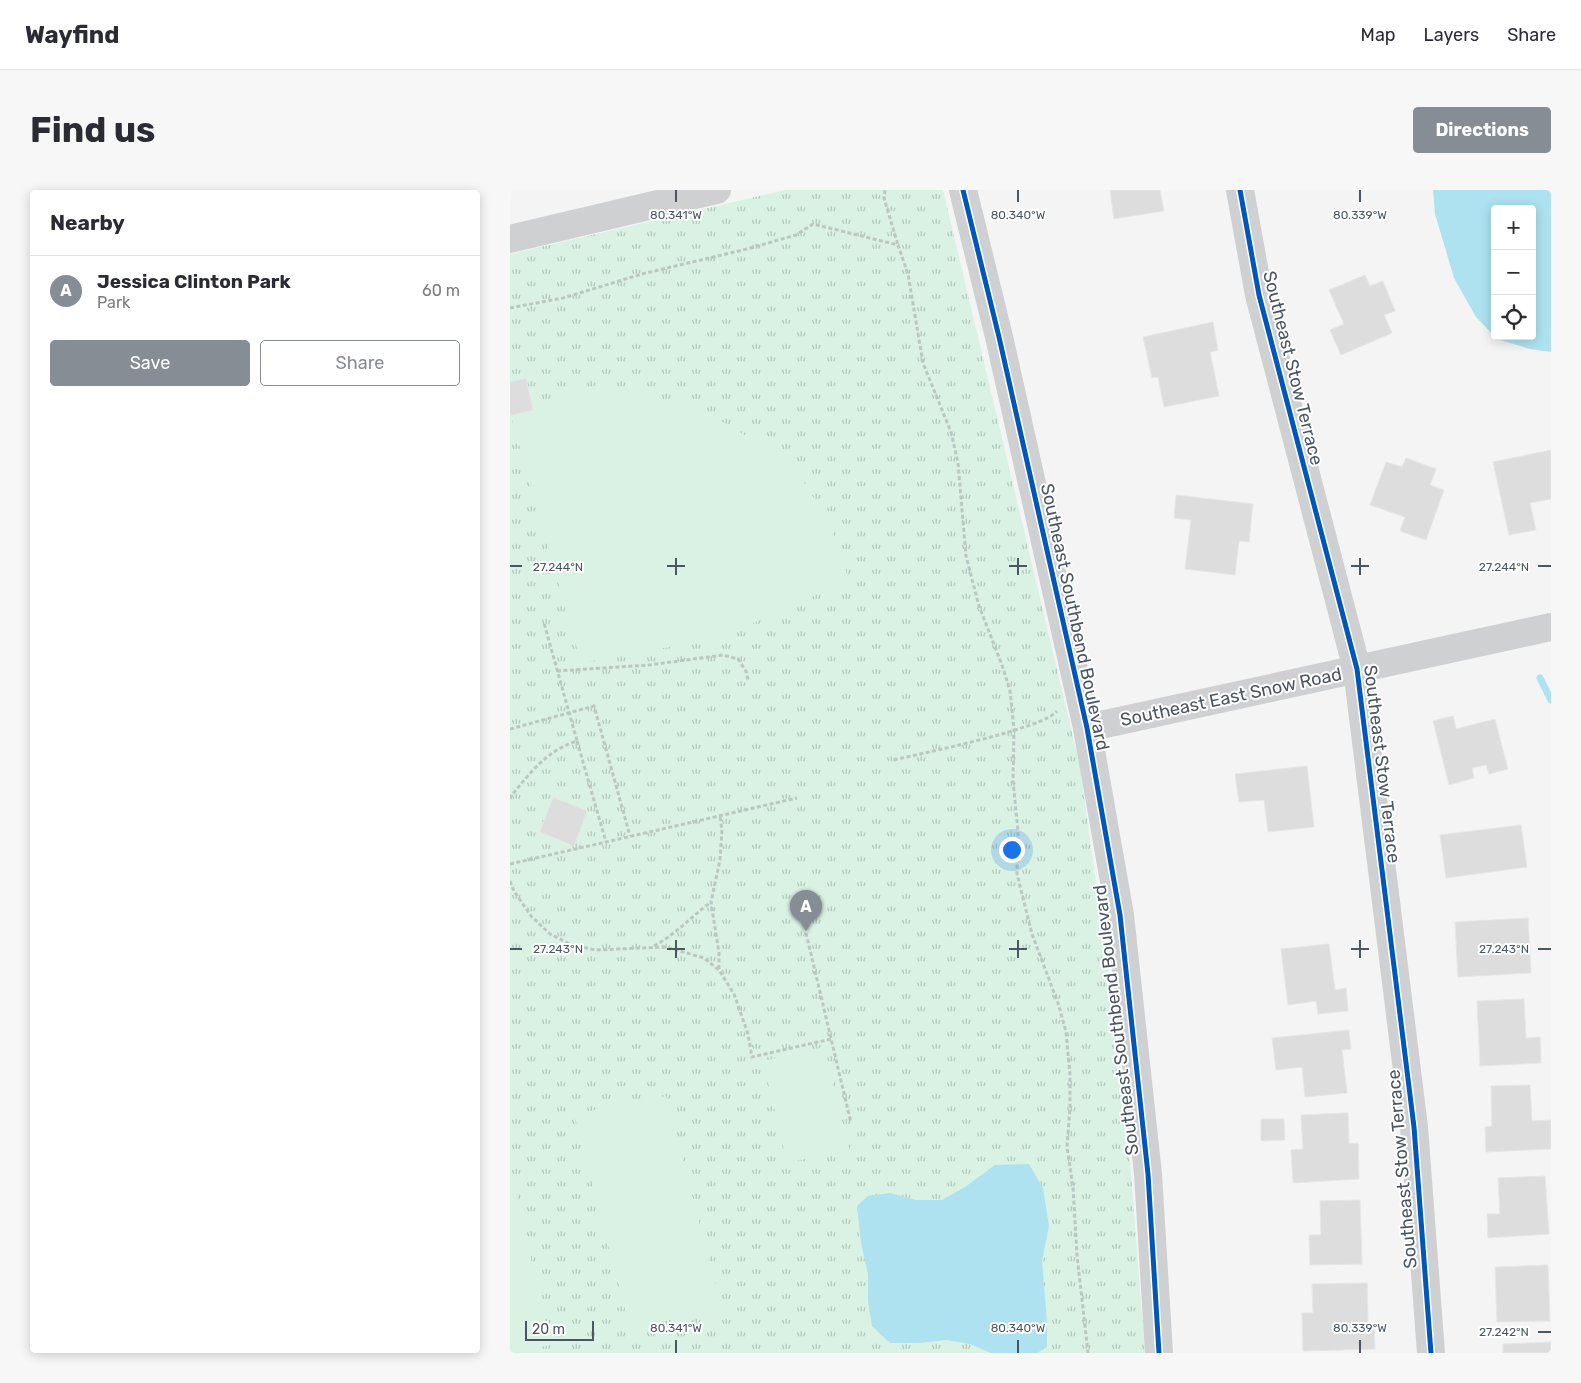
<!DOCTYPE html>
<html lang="en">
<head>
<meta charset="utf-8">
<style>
	:root { --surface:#fff; --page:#f7f7f7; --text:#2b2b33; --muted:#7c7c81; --line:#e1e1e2; --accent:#868d94 }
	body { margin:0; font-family:Rubik,sans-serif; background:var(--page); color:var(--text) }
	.controls { position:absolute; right:15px; top:15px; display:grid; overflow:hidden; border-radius:5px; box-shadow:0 2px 12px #0003 }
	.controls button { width:45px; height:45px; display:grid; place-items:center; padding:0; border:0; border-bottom:1px solid var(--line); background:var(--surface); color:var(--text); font:25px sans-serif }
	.scale { position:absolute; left:15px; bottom:12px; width:69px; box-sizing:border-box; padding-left:5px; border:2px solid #4a5661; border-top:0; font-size:14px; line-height:18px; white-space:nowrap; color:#4a5661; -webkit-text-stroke:4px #fff; paint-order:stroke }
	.you { position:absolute; left:501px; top:659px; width:18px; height:18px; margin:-12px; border:4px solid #fff; border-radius:50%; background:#1a73e8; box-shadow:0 0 0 8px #1a73e833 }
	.badge { display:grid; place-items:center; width:32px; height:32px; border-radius:50%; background:var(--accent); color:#fff; font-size:16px; font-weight:700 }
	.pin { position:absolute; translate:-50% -41px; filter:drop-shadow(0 1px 2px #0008) }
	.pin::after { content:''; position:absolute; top:26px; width:18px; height:15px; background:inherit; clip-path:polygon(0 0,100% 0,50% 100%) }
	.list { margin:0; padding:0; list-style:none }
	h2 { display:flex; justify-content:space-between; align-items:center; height:65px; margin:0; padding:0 20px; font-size:21px }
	h2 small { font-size:16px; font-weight:400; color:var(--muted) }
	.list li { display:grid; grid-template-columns:32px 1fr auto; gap:15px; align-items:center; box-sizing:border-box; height:70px; padding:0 20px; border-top:1px solid var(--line) }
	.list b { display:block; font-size:19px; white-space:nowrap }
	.list p { margin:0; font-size:16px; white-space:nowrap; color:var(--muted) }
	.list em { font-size:16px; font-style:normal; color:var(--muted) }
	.actions { display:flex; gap:10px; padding:15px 20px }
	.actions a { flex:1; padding:11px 0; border:1px solid var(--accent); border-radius:5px; text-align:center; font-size:18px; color:var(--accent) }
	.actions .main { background:var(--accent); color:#fff }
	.icon { flex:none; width:28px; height:28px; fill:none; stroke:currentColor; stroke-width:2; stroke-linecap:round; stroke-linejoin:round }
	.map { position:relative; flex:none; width:1041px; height:1163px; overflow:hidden; border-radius:5px }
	header { display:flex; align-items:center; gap:30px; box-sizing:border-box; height:70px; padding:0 25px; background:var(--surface); border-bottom:1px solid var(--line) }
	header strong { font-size:24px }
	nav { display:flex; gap:28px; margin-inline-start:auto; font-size:18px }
	.intro { display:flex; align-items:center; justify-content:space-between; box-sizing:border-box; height:120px; padding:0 30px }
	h1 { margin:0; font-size:35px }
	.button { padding:12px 22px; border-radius:5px; background:var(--accent); color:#fff; font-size:18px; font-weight:700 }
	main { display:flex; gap:30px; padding:0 30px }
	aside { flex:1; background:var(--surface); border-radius:5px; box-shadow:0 2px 12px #0003 }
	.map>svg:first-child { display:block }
	.park { fill:url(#park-tufts) }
	.pitch { fill:#d9f2e3 }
	.water { fill:#aee2f0; fill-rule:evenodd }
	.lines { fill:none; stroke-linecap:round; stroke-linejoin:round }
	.stream { stroke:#aee2f0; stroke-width:7 }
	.building { fill:#ddddde; stroke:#e5e6e7 }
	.path { stroke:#bcc7c4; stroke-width:3; stroke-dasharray:4 2.5; stroke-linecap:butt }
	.minor { stroke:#ced0d2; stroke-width:28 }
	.cycleway-casing { stroke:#fff; stroke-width:8 }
	.cycleway { stroke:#0057b8; stroke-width:5 }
	.ticks { fill:none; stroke:#4a5661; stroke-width:2 }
	.labels { text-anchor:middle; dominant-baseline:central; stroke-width:4; stroke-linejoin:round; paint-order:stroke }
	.street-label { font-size:18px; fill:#4a5661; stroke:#fff }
	.ticks-label { font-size:12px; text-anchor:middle; fill:#4a5661; stroke:#fff; stroke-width:4; stroke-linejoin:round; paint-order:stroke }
</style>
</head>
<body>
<header>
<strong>Wayfind</strong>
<nav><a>Map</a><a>Layers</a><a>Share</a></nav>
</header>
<div class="intro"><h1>Find us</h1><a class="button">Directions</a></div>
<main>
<aside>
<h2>Nearby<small></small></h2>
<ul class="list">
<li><span class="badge">A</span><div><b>Jessica Clinton Park</b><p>Park</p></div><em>60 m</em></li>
</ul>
<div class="actions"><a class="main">Save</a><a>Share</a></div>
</aside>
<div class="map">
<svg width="1041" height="1163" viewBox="0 0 1041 1163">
	<defs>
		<pattern id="park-tufts" width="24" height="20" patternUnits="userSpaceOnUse" patternTransform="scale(1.25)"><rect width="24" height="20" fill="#d9f2e3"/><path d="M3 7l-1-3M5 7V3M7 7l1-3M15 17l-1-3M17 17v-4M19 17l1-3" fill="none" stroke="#b2c7bb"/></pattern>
	</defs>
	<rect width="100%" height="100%" fill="#f4f4f4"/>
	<polygon class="park" points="276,0 433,0 570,576 615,907 635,1163 0,1163 0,64"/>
	<g class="pitch">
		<polygon points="114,198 164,213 209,230 256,258 287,282 313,322 327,352 339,391 287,413 214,447 71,473 1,226 56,204"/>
		<polygon points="314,857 339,959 277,973 253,871"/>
		<polygon points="156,906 212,1120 120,1138 64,924"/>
		<polygon points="0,974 40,1155 0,1163"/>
	</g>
	<g class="water">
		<path d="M923 0H1041V162L1020 159 987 149 966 127 944 88 925 24ZM985 19H1022V146H985Z"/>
		<polygon points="519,974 533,998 539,1036 532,1071 537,1132 537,1157 527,1163 481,1163 460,1154 436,1150 410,1153 380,1153 362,1136 358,1111 358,1084 351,1053 347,1016 358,1006 380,1003 406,1010 432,1010 455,997 485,975"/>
	</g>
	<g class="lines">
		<polyline class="stream" points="1030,488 1041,510"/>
	</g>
	<g class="building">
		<polygon points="600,0 650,0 654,21 604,29"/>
		<polygon points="855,85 860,96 873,91 885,121 874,125 882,143 831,165 820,140 834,134 819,100"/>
		<polygon points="703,132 708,160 700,162 709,206 654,217 648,187 642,188 633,147"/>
		<polygon points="16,188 23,220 0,226 0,192"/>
		<polygon points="1041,260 1041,309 1020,313 1026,340 999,345 983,272"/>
		<polygon points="896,268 926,279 920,295 934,300 916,350 890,341 895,327 860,315 876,272 892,277"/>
		<polygon points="666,305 743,314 739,352 729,351 725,385 675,379 681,330 664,328"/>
		<polygon points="943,526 946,539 985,529 998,579 979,584 976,575 962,578 964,588 939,595 923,531"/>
		<polygon points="797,576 804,637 758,642 754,610 729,612 725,584"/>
		<polygon points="43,607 77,621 64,656 30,642"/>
		<polygon points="1011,635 1017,677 936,688 930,645"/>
		<polygon points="1018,728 1021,783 948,787 945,732"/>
		<polygon points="819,754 825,800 836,798 838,821 808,824 806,811 778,815 771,759"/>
		<polygon points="1014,809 1016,848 1030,847 1031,873 970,876 967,811"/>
		<polygon points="839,840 841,859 832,860 837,903 795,907 792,877 766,880 762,848"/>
		<polygon points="1020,895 1022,931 1041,930 1041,959 976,962 975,937 982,936 981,896"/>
		<polygon points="838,923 839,954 848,953 849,989 783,993 781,960 793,959 791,925"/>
		<polygon points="751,929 774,929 775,950 751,951"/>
		<polygon points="1035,986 1039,1044 978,1048 977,1024 990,1024 988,988"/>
		<polygon points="850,1010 852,1074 800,1075 799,1045 811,1045 810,1011"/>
		<polygon points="1038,1075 1040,1131 987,1132 985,1077"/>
		<polygon points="857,1093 858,1133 864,1133 865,1159 793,1161 792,1123 803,1123 802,1094"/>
		<polygon points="1041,1152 1041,1163 993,1163 993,1154"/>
	</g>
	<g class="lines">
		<g class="path">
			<polyline points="375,0 374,8 388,55"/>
			<polyline points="0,118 53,108 132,84 237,59 286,45 303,34 388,55 398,84 413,173 441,242 448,273 456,366 469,416 492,475 500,501 504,539 503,591 508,641 507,684 522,744 549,816 556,842 560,884 560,917 557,957 563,997 567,1065 578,1163"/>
			<polyline points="47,481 139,475 213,465 228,469 236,481 238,490"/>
			<polyline points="0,539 84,516 120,646"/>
			<polyline points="67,551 96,652 287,608"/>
			<path d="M384 570C412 563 533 539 547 521"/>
			<path d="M0 609 1 606C21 582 36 561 67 551L34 433"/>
			<polyline points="0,674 96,652"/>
			<polyline points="0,691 4,701 21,726 40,744 60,754 85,760 156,757 194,768 209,780 224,804 238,844 242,867 321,849"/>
			<polyline points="296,743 341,933"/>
			<path d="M144 756C166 744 181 727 201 712"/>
			<polyline points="209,779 209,763 201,712 210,670 212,640 210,626"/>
		</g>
		<g class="minor">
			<polyline points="453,0 489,147 577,538 610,725 638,984 649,1163"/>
			<polyline points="730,0 749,105 847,479 904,937 921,1163"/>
			<polyline points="0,49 207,0"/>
			<polyline points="577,538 1041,437"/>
		</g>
		<g class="cycleway-casing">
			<g id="cycleway">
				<polyline points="453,0 489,147 577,538 610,725 638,984 649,1163"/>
				<polyline points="730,0 749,105 847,479 904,937 921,1163"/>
			</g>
		</g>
		<use href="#cycleway" class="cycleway"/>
	</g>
	<path class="ticks" d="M166 0V12M508 0V12M850 0V12M166 368V385M508 368V385M850 368V385M0 376H12M157 376H175M499 376H517M841 376H859M1028 376H1041M166 750V768M508 750V768M850 750V768M0 759H12M157 759H175M499 759H517M841 759H859M1028 759H1041M1028 1142H1041M166 1150V1163M508 1150V1163M850 1150V1163"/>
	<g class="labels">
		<g class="street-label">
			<text transform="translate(783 178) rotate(76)">Southeast Stow Terrace</text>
			<text transform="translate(565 427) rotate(78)">Southeast Southbend Boulevard</text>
			<text transform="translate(721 507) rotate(-12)">Southeast East Snow Road</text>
			<text transform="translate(872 574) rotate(83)">Southeast Stow Terrace</text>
			<text transform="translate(606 830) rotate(-97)">Southeast Southbend Boulevard</text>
			<text transform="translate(892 979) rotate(-95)">Southeast Stow Terrace</text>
		</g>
	</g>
	<g class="ticks-label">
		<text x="166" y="29">80.341°W</text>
		<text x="508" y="29">80.340°W</text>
		<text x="850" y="29">80.339°W</text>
		<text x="48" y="381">27.244°N</text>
		<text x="994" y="381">27.244°N</text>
		<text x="48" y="763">27.243°N</text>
		<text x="994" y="763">27.243°N</text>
		<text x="166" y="1142">80.341°W</text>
		<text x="508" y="1142">80.340°W</text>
		<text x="850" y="1142">80.339°W</text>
		<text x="994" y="1146">27.242°N</text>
	</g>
</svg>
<div class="controls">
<button>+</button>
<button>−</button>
<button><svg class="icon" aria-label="locate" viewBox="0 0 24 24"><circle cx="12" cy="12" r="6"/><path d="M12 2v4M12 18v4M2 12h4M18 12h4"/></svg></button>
</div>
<div class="scale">20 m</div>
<div class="you"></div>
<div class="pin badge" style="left:296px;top:741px">A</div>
</div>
</main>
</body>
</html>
